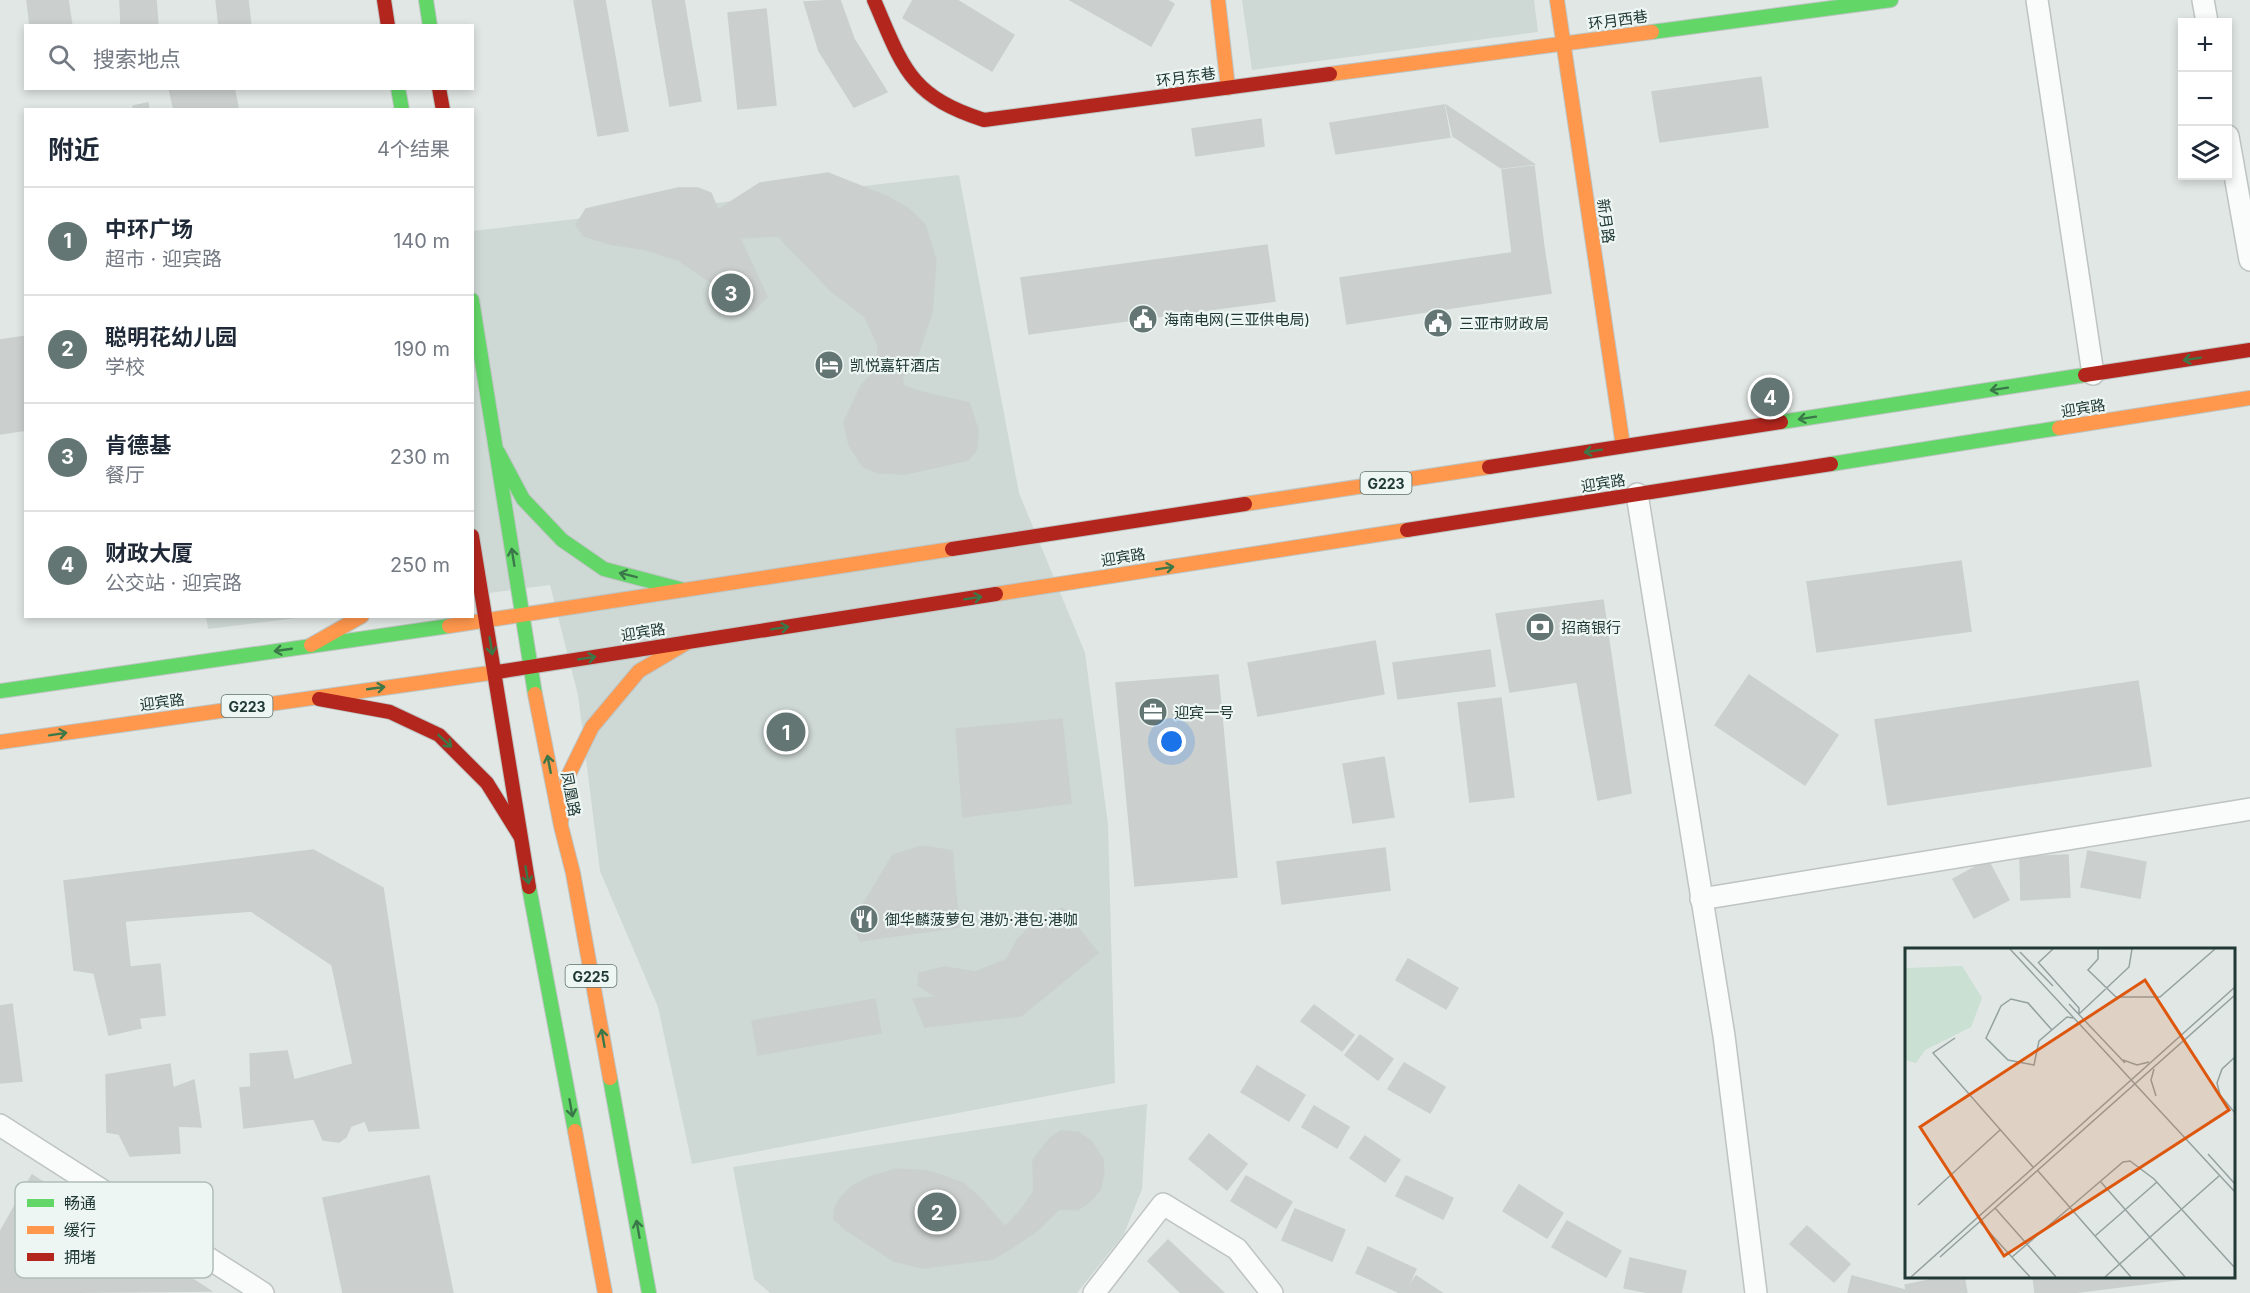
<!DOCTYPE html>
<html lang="zh">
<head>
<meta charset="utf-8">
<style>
	:root { --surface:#fff; --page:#f6f6f7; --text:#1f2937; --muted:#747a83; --line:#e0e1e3; --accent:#647673 }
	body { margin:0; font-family:Inter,"Noto Sans SC",sans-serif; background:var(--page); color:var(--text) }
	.controls { position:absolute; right:18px; top:18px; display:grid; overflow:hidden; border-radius:0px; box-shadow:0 3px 9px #0003 }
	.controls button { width:54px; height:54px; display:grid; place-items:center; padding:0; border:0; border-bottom:2px solid var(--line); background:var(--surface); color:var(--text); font:30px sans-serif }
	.you { position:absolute; left:1172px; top:742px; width:21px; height:21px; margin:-15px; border:4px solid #fff; border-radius:50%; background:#1a73e8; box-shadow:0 0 0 9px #1a73e833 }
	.badge { display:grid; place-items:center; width:39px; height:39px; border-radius:50%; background:var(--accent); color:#fff; font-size:20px; font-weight:700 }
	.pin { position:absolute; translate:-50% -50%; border:3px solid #fff; box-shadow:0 2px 6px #0006 }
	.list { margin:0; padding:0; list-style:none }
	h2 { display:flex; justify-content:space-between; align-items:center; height:78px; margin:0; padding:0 24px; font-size:26px }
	h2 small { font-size:20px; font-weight:400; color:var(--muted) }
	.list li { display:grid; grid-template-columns:39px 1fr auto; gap:18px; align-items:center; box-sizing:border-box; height:108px; padding:0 24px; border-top:2px solid var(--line) }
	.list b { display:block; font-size:22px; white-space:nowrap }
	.list p { margin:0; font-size:20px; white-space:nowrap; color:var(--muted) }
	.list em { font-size:20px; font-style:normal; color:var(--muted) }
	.icon { flex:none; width:33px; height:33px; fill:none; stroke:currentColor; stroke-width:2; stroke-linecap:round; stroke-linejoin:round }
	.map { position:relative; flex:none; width:2250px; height:1293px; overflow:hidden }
	.search { position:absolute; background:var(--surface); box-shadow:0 3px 9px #0003; left:24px; top:24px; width:450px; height:66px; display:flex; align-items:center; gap:15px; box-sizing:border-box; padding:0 21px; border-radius:0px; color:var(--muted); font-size:22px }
	.panel { position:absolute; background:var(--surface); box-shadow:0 3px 9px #0003; left:24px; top:108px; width:450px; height:510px; border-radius:0px }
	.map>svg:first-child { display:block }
	.built { fill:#ced8d5 }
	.building { fill:#cbd0cf; stroke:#cad0ce; stroke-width:1.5 }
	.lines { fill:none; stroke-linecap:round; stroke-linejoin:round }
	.street-casing { stroke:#bec4c2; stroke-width:24 }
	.fast-casing { stroke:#bdc4c2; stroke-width:16 }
	.slow-casing { stroke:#bdc4c2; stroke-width:16 }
	.jam-casing { stroke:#bdc4c2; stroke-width:16 }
	.street { stroke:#fafbfb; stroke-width:21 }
	.fast { stroke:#63d668; stroke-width:14 }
	.slow { stroke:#ff974d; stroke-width:14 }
	.jam { stroke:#b3261e; stroke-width:14 }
	.oneway { stroke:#3b7849 }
	.labels { text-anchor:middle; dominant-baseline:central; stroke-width:4.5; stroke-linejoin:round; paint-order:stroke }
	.shield { fill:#eef6f3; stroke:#5e726e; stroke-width:1.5 }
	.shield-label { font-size:14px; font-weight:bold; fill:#203935 }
	.street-label { font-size:15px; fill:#203935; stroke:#eef6f3 }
	.poi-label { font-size:15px; fill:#203935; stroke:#eef6f3; text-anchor:start }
	.inset-road { fill:none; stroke:#94a19f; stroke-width:1.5 }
	.view { fill:#de570e; fill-opacity:0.15; stroke:#de570e; stroke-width:3 }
	.inset-edge { fill:none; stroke:#203935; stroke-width:3 }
	.key { fill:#eef6f3; stroke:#b0bdba; stroke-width:1.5 }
	.key-label { font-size:16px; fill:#203935 }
</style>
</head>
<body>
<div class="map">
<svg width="2250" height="1293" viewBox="0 0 2250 1293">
	<rect width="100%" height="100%" fill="#e1e7e5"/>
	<g class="built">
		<polygon points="1242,0 1534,0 1538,32 1252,70"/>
		<polygon points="959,175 1019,493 1085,653 1108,824 1115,1083 692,1164 658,1007 600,871 578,695 550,585 473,595 472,231"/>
		<polygon points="206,616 305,616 305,617 208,629"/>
		<polygon points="1147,1104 1142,1189 1124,1234 1077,1293 770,1293 754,1279 733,1167"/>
	</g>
	<g class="building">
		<polygon points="27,0 68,0 72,26 30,26"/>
		<polygon points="120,0 156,0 158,26 121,26"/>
		<polygon points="216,0 248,0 251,26 219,26"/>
		<polygon points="605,0 628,131 598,136 574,1"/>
		<polygon points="652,0 684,0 701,101 670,106"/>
		<polygon points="840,0 854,39 887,92 854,107 819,51 804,2"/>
		<polygon points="913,0 957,0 1014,35 992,71 903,18"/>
		<polygon points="1070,0 1167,0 1174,4 1151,46"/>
		<polygon points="766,9 776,105 738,109 728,13"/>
		<polygon points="1761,77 1768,127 1660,142 1652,92"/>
		<polygon points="169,88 234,88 238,107 224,110 174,110"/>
		<polygon points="148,103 149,110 134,110 133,106"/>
		<polygon points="1444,105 1450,137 1336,154 1330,123"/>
		<polygon points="1446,105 1534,164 1501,168 1453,136"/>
		<polygon points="1261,119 1264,146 1196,156 1192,129"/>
		<polygon points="1534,166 1544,248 1512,252 1502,170"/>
		<polygon points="828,173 886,196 909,209 925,225 936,260 932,312 917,357 902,378 904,386 921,392 969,403 978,429 977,449 968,460 906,474 879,473 863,467 849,445 844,422 861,386 877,368 878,345 865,317 830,290 778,236 740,238 767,297 753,311 678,260 647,250 610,244 584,236 576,225 586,209 678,188 698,188 711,193 718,210 760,183"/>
		<polygon points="1267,245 1275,301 1029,334 1021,278"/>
		<polygon points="1544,248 1551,293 1347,324 1340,278"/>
		<polygon points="26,336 26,430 0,434 0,340"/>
		<polygon points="1961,561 1971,631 1817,652 1807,582"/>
		<polygon points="1603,600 1631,793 1598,800 1577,682 1510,692 1496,614"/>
		<polygon points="1375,641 1384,694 1258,716 1248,663"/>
		<polygon points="1490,650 1495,686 1398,699 1393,663"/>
		<polygon points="1218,675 1237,877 1135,886 1116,683"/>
		<polygon points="1749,675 1838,735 1805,785 1715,725"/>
		<polygon points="2138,681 2151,766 1888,805 1875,720"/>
		<polygon points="1501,698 1514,797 1470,802 1458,703"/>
		<polygon points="1062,719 1071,803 963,817 956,729"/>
		<polygon points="1384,757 1394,817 1353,823 1343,764"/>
		<polygon points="922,846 952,851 959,927 860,941 852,923 893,855"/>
		<polygon points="1385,848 1390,890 1282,904 1277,862"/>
		<polygon points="313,850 383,888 419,1128 369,1131 365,1121 351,1126 346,1137 339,1142 323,1140 314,1119 244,1128 240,1088 251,1087 250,1054 287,1051 294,1080 353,1064 332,965 251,911 125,921 130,967 160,964 165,1015 139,1018 141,1028 109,1035 94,973 74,970 64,881"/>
		<polygon points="2088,851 2146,862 2140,898 2081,887"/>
		<polygon points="2068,855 2070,897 2021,900 2020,857"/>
		<polygon points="1988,860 2009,900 1974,918 1953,879"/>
		<polygon points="1062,908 1098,953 1021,1016 925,1027 913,999 936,997 918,985 919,973 945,967 975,972 1006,960 1018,939 1037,920"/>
		<polygon points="1408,959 1458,988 1446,1009 1396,980"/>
		<polygon points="875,999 881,1033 758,1055 752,1021"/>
		<polygon points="12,1004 22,1081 0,1083 0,1006"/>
		<polygon points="1314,1005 1354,1035 1342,1051 1301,1021"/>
		<polygon points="1360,1035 1393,1059 1378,1080 1345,1055"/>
		<polygon points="1404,1063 1445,1087 1430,1113 1388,1089"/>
		<polygon points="170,1064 173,1088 194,1080 201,1127 178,1126 180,1153 130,1156 119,1134 107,1132 106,1075"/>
		<polygon points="1257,1066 1305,1095 1289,1121 1241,1092"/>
		<polygon points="1314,1106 1349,1127 1337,1148 1302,1127"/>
		<polygon points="1061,1131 1078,1132 1091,1141 1103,1159 1104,1174 1100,1190 1087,1204 1077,1210 1059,1209 1038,1230 1016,1245 993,1259 923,1268 894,1261 846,1230 834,1219 835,1208 841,1197 851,1187 870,1177 896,1169 928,1171 963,1183 981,1199 1005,1227 1021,1210 1034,1191 1033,1160 1050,1138"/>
		<polygon points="1209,1134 1247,1164 1227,1190 1189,1159"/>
		<polygon points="1365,1136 1400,1160 1385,1182 1350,1158"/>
		<polygon points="32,1175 211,1291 0,1293 0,1232"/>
		<polygon points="429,1176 453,1293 343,1293 323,1198"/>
		<polygon points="1246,1176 1292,1202 1276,1228 1231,1201"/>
		<polygon points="1406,1176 1453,1198 1443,1219 1396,1196"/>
		<polygon points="1519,1185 1563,1213 1547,1238 1503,1211"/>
		<polygon points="1295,1209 1345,1230 1332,1261 1282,1240"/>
		<polygon points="1567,1221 1621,1251 1606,1277 1552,1247"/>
		<polygon points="1807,1226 1850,1264 1834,1282 1790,1244"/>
		<polygon points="1168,1240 1224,1293 1181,1293 1148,1261"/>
		<polygon points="1368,1247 1416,1269 1405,1293 1400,1293 1356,1273"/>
		<polygon points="1630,1258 1686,1271 1681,1293 1650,1293 1624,1288"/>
		<polygon points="1416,1276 1442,1293 1405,1293"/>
		<polygon points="1852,1276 1905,1290 1905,1293 1848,1293"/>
		<polygon points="1949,1276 1964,1276 1967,1293 1907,1293 1905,1285"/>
		<polygon points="2033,1276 2207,1276 2071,1293 2035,1293"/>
	</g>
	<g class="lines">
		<g class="street-casing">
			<g id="street">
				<polyline points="2037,0 2093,374"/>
				<polyline points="2203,0 2207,22"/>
				<polyline points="2228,136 2250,260"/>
				<polyline points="1637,494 1724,1036 1756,1293"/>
				<polyline points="1701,899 2250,809"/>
				<polyline points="0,1125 263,1293"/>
				<polyline points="1094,1293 1163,1204 1237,1249 1272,1293"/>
			</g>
		</g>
		<g class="fast-casing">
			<g id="fast">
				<polyline points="426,0 430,26"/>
				<polyline points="1652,32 1891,0"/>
				<polyline points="398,88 402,110"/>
				<polyline points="472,300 535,694"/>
				<polyline points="1781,422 2085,375"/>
				<polyline points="498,452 523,499 562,540 604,569 684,590"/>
				<polyline points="1831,464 2059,428"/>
				<polyline points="0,691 449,626"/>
				<polyline points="529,887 575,1131"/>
				<polyline points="610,1078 649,1293"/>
			</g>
		</g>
		<g class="slow-casing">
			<g id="slow">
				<polyline points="1218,0 1228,88"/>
				<polyline points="1557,0 1623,446"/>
				<polyline points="1330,74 1652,32"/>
				<polyline points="2059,428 2250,398"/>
				<polyline points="1245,504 1489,467"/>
				<polyline points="996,594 1407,530"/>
				<polyline points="449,626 952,549"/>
				<polyline points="311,645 362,616"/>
				<polyline points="535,694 561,826 573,873 610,1078"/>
				<polyline points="0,742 497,672"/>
				<polyline points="561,821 568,776 592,727 639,671 688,642"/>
				<polyline points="575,1131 605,1293"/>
			</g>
		</g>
		<g class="jam-casing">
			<g id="jam">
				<polyline points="384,0 388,26"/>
				<path d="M874 0C903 67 909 96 984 120L1330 74"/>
				<polyline points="439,88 443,110"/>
				<polyline points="2085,375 2250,350"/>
				<polyline points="1489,467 1781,422"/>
				<polyline points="1407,530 1831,464"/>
				<polyline points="472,536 529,887"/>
				<polyline points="952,549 1245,504"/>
				<polyline points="497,672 996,594"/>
				<polyline points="319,699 390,712 439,735 487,783 520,836"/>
			</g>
		</g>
		<use href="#street" class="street"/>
		<use href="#fast" class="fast"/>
		<use href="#slow" class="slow"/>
		<use href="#jam" class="jam"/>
	</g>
	<defs><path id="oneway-shaft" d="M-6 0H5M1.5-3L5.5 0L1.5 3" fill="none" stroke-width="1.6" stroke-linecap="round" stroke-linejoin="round" transform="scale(1.5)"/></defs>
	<g class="oneway">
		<use href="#oneway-shaft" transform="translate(2192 359) rotate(171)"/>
		<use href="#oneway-shaft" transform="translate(1999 389) rotate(171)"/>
		<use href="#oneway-shaft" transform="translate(1807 418) rotate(171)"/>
		<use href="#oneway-shaft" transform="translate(1593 451) rotate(171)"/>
		<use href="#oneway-shaft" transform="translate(513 557) rotate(-99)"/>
		<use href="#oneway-shaft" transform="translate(1165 568) rotate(-9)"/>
		<use href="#oneway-shaft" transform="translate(628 575) rotate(-166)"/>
		<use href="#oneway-shaft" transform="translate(973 598) rotate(-9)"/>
		<use href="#oneway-shaft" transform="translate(780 628) rotate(-9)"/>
		<use href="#oneway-shaft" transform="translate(491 646) rotate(81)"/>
		<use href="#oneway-shaft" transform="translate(283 650) rotate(172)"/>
		<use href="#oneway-shaft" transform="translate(587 658) rotate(-9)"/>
		<use href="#oneway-shaft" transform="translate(376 688) rotate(-8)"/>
		<use href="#oneway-shaft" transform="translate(58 734) rotate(-9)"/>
		<use href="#oneway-shaft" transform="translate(445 741) rotate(43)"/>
		<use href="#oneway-shaft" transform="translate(549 764) rotate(-101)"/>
		<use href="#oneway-shaft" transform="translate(527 875) rotate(80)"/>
		<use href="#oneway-shaft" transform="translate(603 1038) rotate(-100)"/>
		<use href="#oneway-shaft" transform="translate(571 1108) rotate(80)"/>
		<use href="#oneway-shaft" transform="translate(638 1229) rotate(-100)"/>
	</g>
	<defs>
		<g id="civic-disc" transform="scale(1.5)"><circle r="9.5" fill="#647673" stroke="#eef6f3"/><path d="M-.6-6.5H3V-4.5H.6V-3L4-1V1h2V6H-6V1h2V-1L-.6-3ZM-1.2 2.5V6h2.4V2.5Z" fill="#fff"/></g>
		<g id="hotel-disc" transform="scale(1.5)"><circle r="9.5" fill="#647673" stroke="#eef6f3"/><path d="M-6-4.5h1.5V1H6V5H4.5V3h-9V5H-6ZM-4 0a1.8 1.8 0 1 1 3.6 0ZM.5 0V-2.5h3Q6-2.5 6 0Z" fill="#fff"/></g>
		<g id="bank-disc" transform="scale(1.5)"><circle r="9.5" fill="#647673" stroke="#eef6f3"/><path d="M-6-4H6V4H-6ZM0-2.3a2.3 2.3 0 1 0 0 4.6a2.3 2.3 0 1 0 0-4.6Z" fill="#fff"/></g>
		<g id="office-disc" transform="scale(1.5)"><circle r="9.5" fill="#647673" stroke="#eef6f3"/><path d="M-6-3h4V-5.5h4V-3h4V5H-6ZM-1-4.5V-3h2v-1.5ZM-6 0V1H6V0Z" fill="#fff"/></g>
		<g id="restaurant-disc" transform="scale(1.5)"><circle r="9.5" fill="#647673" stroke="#eef6f3"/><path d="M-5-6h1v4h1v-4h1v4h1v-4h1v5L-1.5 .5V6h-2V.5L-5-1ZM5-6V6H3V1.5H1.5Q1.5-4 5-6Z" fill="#fff"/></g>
	</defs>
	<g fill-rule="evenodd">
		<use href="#civic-disc" x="1143" y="319"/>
		<use href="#civic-disc" x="1438" y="323"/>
		<use href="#hotel-disc" x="829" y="365"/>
		<use href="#bank-disc" x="1540" y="627"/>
		<use href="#office-disc" x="1153" y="712"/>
		<use href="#restaurant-disc" x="864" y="919"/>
	</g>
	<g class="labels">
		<g class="shield">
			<rect x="1360.5" y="472" width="51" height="22" rx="4.5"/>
			<rect x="221.5" y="695" width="51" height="22" rx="4.5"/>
			<rect x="565.5" y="965" width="51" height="22" rx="4.5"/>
		</g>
		<g class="shield-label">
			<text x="1386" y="483">G223</text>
			<text x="247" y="706">G223</text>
			<text x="591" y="976">G225</text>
		</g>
		<g class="street-label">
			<text transform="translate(1618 20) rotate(-8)">环月西巷</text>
			<text transform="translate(1186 77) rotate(-8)">环月东巷</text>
			<text transform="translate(1606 221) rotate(82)">新月路</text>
			<text transform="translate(2083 408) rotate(-9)">迎宾路</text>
			<text transform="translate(1603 483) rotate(-9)">迎宾路</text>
			<text transform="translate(1123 557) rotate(-9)">迎宾路</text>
			<text transform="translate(643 632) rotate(-9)">迎宾路</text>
			<text transform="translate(162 702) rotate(-8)">迎宾路</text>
			<text transform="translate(571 794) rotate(79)">凤凰路</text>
		</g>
		<g class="poi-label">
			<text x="1164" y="319">海南电网(三亚供电局)</text>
			<text x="1459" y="323">三亚市财政局</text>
			<text x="850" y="365">凯悦嘉轩酒店</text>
			<text x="1561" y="627">招商银行</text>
			<text x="1174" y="712">迎宾一号</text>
			<text x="885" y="919">御华麟菠萝包 港奶·港包·港咖</text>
		</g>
	</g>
	<g transform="translate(1905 948)">
		<rect width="330" height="330" fill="#e1e7e5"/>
		<path d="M57 18 77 50 66 79 20 102 11 115 0 112V20Z" fill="#c9e0d3"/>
		<path class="inset-road" d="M105 1 330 244M193 1V11L183 22 211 49H255L310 1M115 4 148 38M133 14 174 60V65M133 15 148 1M164 56 220 115M174 66 224 19 227 1M147 82 123 55 106 51 96 58 81 90 103 112 129 117 134 93 162 69 168 70M50 90 28 105 128 219M330 109 317 121 312 135 315 147 330 165M218 112 232 117 244 114M249 121 246 132 251 148M303 206 330 236M133 223 226 329M195 233 280 329M13 257 95 182M90 260 151 329M75 274 125 329M190 288 252 234M35 309 330 47M107 309 218 214 225 213 249 231 330 320M6 329 330 39M200 329 314 228"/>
		<path class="view" d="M240 32 324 162 99 308 15 179Z"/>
		<rect width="330" height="330" class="inset-edge"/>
	</g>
	<rect x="15" y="1182" width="198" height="96" rx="9" class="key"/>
	<rect x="27" y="1199" width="27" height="8" fill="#63d668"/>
	<rect x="27" y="1226" width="27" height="8" fill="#ff974d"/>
	<rect x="27" y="1253" width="27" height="8" fill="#b3261e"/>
	<g class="key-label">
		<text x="64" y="1209">畅通</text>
		<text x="64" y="1236">缓行</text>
		<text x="64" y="1263">拥堵</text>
	</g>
</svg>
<div class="controls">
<button>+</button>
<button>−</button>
<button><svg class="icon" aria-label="layers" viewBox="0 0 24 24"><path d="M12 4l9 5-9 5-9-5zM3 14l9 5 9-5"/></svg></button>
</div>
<div class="you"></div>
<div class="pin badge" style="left:786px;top:732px">1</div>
<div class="pin badge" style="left:937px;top:1212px">2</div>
<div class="pin badge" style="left:731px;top:293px">3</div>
<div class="pin badge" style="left:1770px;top:397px">4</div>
<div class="search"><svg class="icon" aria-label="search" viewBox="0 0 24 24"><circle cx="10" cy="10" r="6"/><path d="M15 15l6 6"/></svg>搜索地点</div>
<section class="panel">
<h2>附近<small>4个结果</small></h2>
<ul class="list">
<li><span class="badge">1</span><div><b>中环广场</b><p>超市 · 迎宾路</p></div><em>140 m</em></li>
<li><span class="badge">2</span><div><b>聪明花幼儿园</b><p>学校</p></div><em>190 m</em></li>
<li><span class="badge">3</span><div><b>肯德基</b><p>餐厅</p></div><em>230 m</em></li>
<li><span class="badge">4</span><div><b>财政大厦</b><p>公交站 · 迎宾路</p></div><em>250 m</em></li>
</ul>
</section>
</div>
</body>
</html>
